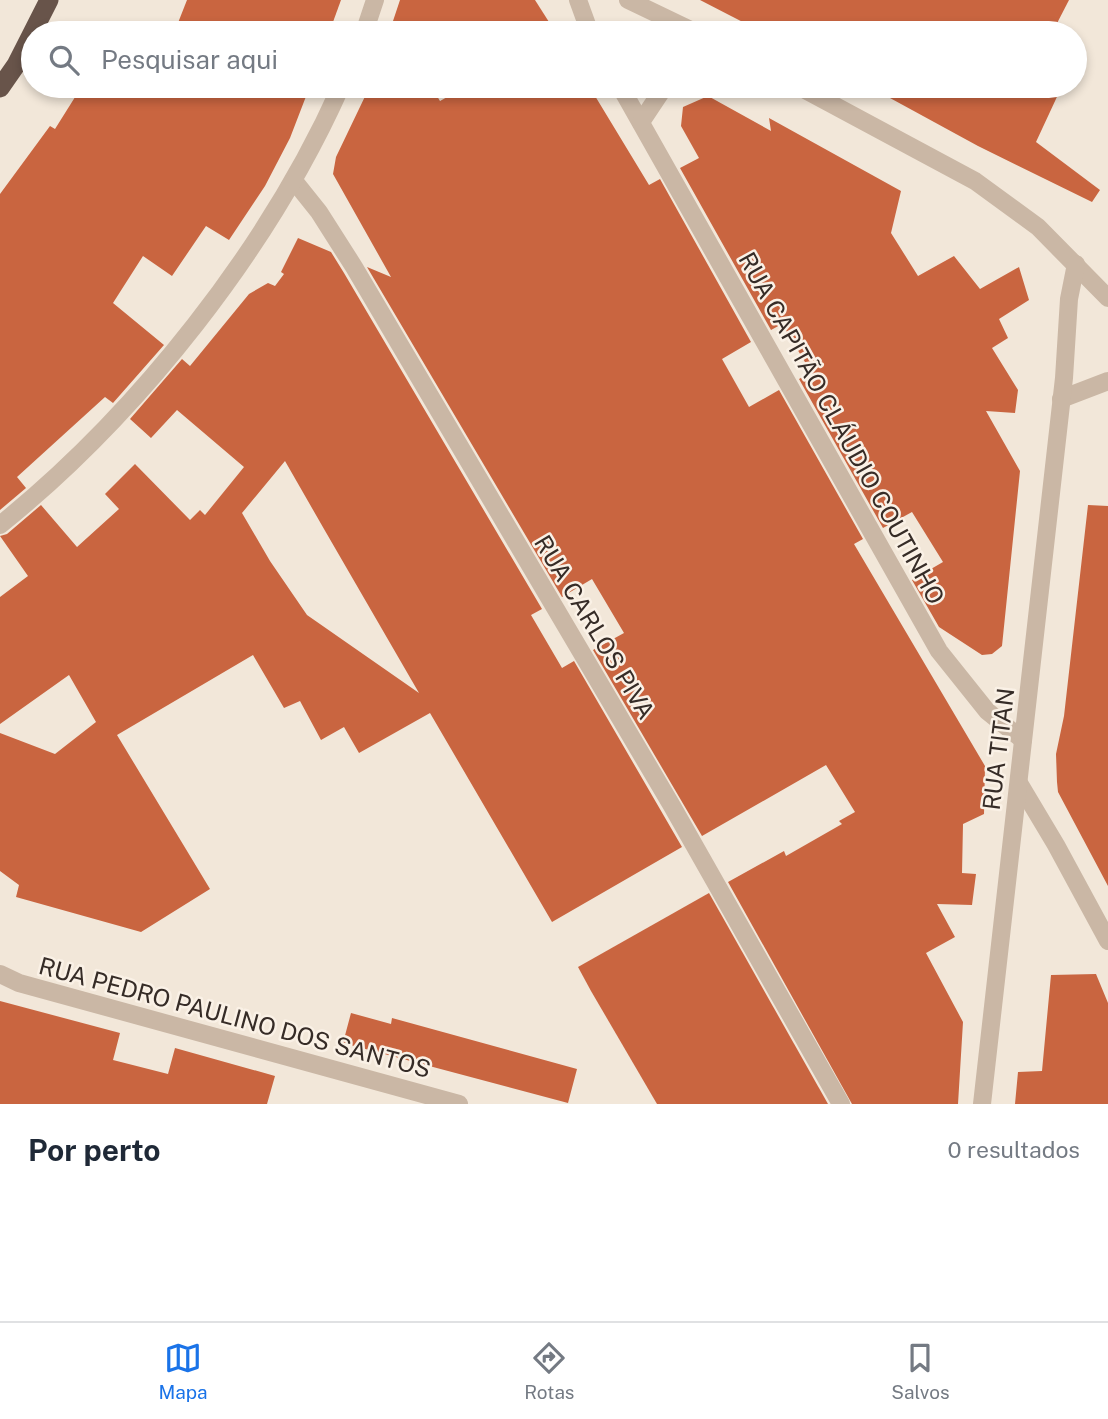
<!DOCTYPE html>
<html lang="pt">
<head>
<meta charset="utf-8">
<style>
	:root { --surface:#fff; --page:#f2f2f3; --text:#1f2937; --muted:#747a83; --line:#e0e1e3; --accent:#1a73e8 }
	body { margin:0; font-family:"Public Sans",sans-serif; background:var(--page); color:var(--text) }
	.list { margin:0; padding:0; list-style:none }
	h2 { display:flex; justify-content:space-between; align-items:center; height:91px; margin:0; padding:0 28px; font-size:30px }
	h2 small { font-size:23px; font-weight:400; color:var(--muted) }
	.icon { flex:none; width:38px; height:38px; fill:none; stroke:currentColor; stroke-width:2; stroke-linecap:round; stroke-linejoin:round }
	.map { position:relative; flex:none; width:1108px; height:1104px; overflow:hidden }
	.search { position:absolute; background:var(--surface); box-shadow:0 4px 10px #0003; left:21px; right:21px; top:21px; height:77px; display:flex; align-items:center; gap:18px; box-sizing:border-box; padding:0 24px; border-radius:38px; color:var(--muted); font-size:26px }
	.sheet { height:217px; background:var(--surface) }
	nav { display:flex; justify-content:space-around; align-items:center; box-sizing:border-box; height:98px; border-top:2px solid var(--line); background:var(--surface); font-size:19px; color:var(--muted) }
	nav a { display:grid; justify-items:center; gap:4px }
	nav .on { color:var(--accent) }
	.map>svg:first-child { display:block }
	.building { fill:#c96540; fill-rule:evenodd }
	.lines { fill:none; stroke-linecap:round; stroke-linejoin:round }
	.minor { stroke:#cab7a5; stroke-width:18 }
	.trunk { stroke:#68544a; stroke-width:19 }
	.labels { text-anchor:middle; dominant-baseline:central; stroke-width:5; stroke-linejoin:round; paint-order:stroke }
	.street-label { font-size:24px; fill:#362c27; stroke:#faf1e6 }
</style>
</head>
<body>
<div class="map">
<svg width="1108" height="1104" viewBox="0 0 1108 1104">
	<rect width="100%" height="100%" fill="#f2e7d9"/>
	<g class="building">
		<polygon points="187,0 341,0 329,33 174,33"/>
		<polygon points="400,0 535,0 556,33 389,33"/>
		<polygon points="700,0 1069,0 1052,33 764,33"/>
		<polygon points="82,86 310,86 290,138 265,186 229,240 206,226 172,276 143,256 113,303 164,345 113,403 105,397 17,477 26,488 0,510 0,194 50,126 55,129"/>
		<polygon points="370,86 431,86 440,101 467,86 589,86 649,185 660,179 751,342 722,359 749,407 779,390 863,539 854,544 985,766 984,814 963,824 962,873 976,874 972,905 937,904 955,937 926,953 963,1022 958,1104 852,1104 728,882 784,851 786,856 842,824 839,821 855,812 826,765 702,836 593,650 624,633 592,579 562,597 367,267 391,277 333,174 336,157"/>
		<polygon points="868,86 1062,86 1036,142 1100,190 1092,202 978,146"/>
		<polygon points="708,96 771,131 769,118 901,191 891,233 918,276 954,256 980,289 1019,267 1029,300 999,319 1008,338 992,348 1018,390 1015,413 986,411 1020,471 1002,646 992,654 982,655 939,627 912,580 943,562 912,512 883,528 799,379 811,372 782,324 771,330 680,168 699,158 681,126 683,107"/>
		<path d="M298 238 331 252 344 273 542 609 531 615 562 668 574 661 682 847 552 922 430 713 359 753 344 727 321 740 300 701 284 708 253 655 117 735 210 889 141 932 16 897 19 885 0 871V733L55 754 96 722 69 675 0 724V597L28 576 0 536 7 534 41 505 77 547 119 509 105 494 135 464 190 520 200 510 205 515 244 467 177 410 151 438 130 419 182 359 190 366 249 294 268 283 275 286 284 274 281 272ZM285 461 324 529 419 693 307 615 270 561 242 513Z"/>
		<polygon points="1088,505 1108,506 1108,886 1058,792 1057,782 1056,754 1064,716"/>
		<polygon points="709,893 828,1104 657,1104 591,991 578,967"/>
		<polygon points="1096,974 1108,1003 1108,1104 1015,1104 1018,1072 1042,1071 1051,975"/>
		<polygon points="0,1001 120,1033 113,1060 168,1074 175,1048 275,1076 267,1104 0,1104"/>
		<polygon points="351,1013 391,1024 392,1018 577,1069 568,1103 343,1043"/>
	</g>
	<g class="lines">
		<g class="minor">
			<polyline points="578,0 590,33"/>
			<polyline points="628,0 697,33"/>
			<polyline points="364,33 375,0"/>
			<polyline points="620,86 939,651 987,711 1023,740"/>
			<polyline points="798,86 975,181 1038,227 1108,298"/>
			<polyline points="641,122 665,86"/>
			<polyline points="295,182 319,212 354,267 672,806 841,1104"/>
			<polyline points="1061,399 1108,381"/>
			<path d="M0 525C138 414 269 248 341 86"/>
			<polyline points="1019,783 1056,845 1108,941"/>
			<polyline points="0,974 19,983 459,1104"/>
			<polyline points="982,1104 1064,378 1069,299 1076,264"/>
		</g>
		<polyline class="trunk" points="0,88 16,65 49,0"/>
	</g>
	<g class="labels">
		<g class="street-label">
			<text transform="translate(842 428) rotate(61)">RUA CAPITÃO CLÁUDIO COUTINHO</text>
			<text transform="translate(595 627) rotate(59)">RUA CARLOS PIVA</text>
			<text transform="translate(998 749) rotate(-83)">RUA TITAN</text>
			<text transform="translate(235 1017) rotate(15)">RUA PEDRO PAULINO DOS SANTOS</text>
		</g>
	</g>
</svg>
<div class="search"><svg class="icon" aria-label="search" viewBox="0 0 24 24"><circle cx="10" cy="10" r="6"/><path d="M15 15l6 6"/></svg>Pesquisar aqui</div>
</div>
<section class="sheet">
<h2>Por perto<small>0 resultados</small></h2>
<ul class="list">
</ul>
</section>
<nav>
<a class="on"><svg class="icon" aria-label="map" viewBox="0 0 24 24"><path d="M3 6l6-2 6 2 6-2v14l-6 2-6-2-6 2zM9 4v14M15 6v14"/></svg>Mapa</a>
<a><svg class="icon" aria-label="directions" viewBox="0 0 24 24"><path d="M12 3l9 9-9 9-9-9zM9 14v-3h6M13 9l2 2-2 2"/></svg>Rotas</a>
<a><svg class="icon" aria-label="saved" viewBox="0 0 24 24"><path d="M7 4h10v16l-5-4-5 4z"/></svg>Salvos</a>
</nav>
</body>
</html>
